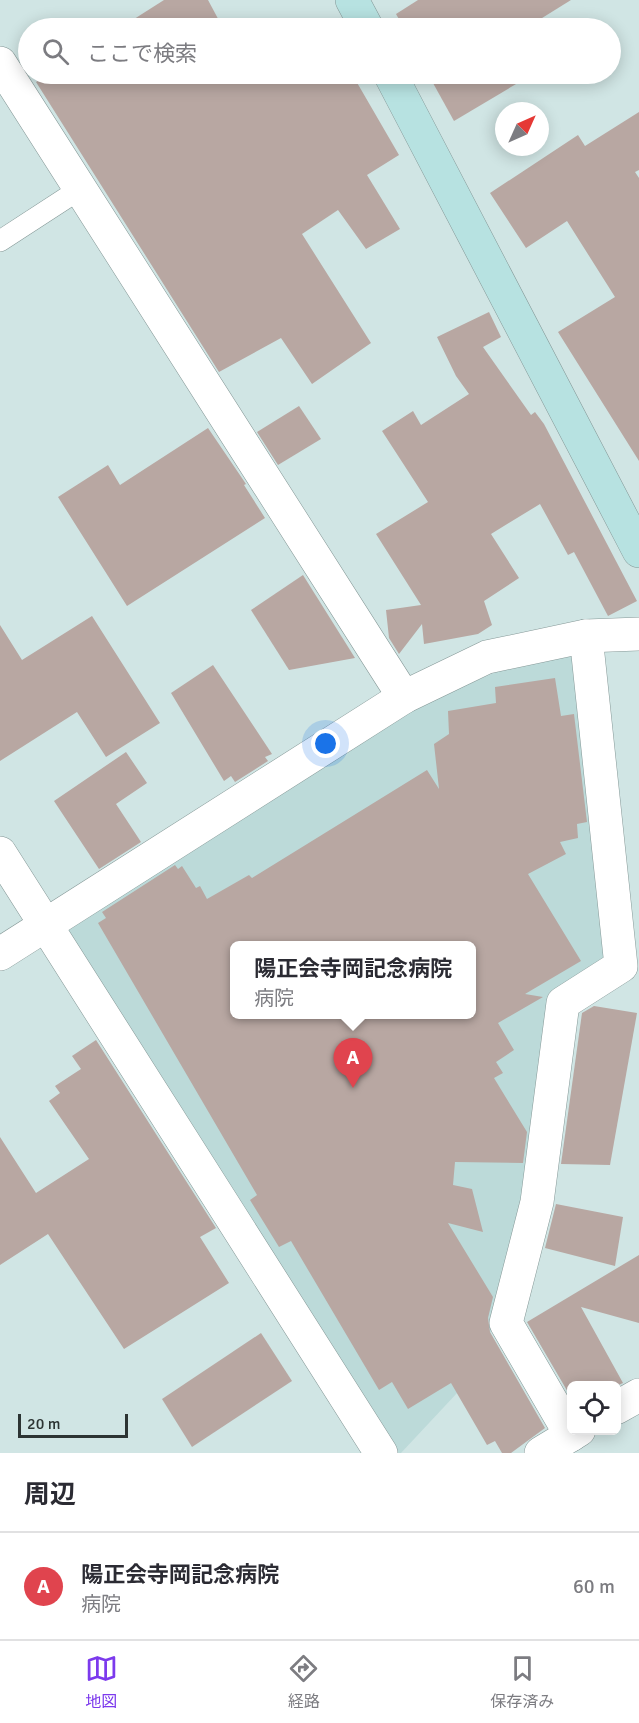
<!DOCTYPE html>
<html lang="ja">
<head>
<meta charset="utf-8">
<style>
	:root { --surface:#fff; --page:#f2f2f3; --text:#2b2b33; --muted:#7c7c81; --line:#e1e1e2; --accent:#7c3aed }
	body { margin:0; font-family:Signika,"Noto Sans JP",sans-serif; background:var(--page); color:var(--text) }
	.controls { position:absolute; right:18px; bottom:18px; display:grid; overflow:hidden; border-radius:9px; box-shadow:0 3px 15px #0003 }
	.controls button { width:54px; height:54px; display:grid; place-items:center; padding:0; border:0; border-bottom:2px solid var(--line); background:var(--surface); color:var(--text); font:30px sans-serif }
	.compass { position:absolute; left:495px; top:102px; width:54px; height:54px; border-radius:50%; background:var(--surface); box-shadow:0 3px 15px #0003; rotate:45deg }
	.scale { position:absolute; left:18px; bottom:15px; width:110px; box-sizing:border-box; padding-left:6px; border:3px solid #2c3433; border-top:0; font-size:16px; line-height:21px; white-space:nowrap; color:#2c3433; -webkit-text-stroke:4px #d0e5e4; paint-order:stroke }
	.you { position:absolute; left:326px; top:744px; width:21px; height:21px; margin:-15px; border:4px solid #fff; border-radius:50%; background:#1a73e8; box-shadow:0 0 0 9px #1a73e833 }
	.badge { display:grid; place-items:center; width:39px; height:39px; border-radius:50%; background:var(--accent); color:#fff; font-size:20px; font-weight:700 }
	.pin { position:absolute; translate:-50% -50px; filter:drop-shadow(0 2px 3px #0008) }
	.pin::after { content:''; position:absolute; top:32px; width:21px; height:18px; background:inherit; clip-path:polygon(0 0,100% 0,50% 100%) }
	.popup { position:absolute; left:230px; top:941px; width:246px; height:78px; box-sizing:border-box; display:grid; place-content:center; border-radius:9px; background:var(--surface); filter:drop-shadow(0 2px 4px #0005); font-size:20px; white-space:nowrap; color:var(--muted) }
	.popup b { font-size:22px; color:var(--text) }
	.popup::after { content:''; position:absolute; left:50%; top:100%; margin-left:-12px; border:12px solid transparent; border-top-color:var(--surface) }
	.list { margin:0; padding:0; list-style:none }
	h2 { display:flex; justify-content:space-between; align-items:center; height:78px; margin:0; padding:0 24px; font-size:26px }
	h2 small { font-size:20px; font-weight:400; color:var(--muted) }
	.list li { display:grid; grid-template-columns:39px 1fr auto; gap:18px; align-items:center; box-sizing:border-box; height:108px; padding:0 24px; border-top:2px solid var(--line) }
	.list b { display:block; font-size:22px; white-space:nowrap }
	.list p { margin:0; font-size:20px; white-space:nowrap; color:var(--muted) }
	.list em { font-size:20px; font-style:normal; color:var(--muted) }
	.icon { flex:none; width:33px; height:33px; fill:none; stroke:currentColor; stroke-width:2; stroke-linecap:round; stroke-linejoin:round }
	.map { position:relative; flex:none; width:639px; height:1453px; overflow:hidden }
	.search { position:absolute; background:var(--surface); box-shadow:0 3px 15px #0003; left:18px; right:18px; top:18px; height:66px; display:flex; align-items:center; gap:15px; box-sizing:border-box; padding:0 21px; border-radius:33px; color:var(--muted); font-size:22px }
	.sheet { height:186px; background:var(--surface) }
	nav { display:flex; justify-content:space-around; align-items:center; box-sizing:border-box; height:84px; border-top:2px solid var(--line); background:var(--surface); font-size:16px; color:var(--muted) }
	nav a { display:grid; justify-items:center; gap:3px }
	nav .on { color:var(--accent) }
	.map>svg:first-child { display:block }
	.built { fill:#bcdad9; fill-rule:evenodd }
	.building { fill:#b8a7a2; fill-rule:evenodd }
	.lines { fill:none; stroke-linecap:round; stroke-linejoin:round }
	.lane-casing { stroke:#859897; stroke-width:22 }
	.street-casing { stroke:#859897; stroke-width:34 }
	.secondary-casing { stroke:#859897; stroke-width:34 }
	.lane { stroke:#fff; stroke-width:21 }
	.street { stroke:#fff; stroke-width:33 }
	.secondary { stroke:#b7e2e1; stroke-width:33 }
</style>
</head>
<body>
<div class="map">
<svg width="639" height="1453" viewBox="0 0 639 1453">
	<rect width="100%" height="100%" fill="#d0e5e4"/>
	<path class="built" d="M578 654 610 953 558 987 508 1288 483 1351 458 1392 401 1453H393L61 928 418 706 503 669ZM234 946H472V1014H234Z"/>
	<g class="building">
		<polygon points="164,0 208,0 223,28 120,28"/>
		<polygon points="418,0 571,0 526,28 404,28 396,14"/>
		<polygon points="49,74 352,74 399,155 367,175 400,229 366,249 338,210 302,234 371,343 312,384 281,338 219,372 36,82"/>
		<polygon points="428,74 533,74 454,121"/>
		<polygon points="639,112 639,170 635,172 639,178 639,461 558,332 615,297 567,221 526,248 490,193 578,135 585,146"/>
		<polygon points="489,312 501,337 483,347 531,415 535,412 544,424 637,601 608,616 574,552 568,555 540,504 491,534 519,578 484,601 492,625 478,634 424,644 422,624 399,654 389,638 386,610 421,605 376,534 428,502 382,431 413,411 421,425 469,394 456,376 437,337"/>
		<polygon points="299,406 321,439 278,465 257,432"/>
		<polygon points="208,428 246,484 244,485 265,518 127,606 58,497 108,465 120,485"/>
		<polygon points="303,575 355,658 289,670 251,610"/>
		<polygon points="92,616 160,723 106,757 77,712 0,761 0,625 22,660"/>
		<polygon points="213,665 272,754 265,757 268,761 235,782 231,776 224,781 171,693"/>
		<path d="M555 678 561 716 574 714 587 822 577 824 578 838 560 842 566 854 528 874 581 961 525 994 543 997 498 1023 514 1050 496 1062 503 1073 494 1078 527 1132 523 1163 455 1162 453 1185 472 1189 483 1232 448 1223 493 1297 488 1318 490 1332 545 1428 511 1453H502L495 1441 487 1445 451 1383 408 1409 392 1382 379 1390 291 1241 279 1247 250 1200 257 1195 98 923 106 918 102 912 175 865 178 869 182 866 196 888 200 886 207 899 249 875 252 878 427 770 439 789 434 744 449 734 448 711 496 703 495 687ZM234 945H471V1014H234Z"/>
		<polygon points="126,752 147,783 116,804 141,842 99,869 54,801"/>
		<polygon points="594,1006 637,1013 610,1165 561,1164 582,1013"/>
		<polygon points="96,1040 216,1228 200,1237 229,1283 124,1349 48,1234 0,1265 0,1137 36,1193 89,1159 49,1101 60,1093 55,1086 81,1069 72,1056"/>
		<polygon points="556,1204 623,1217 615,1266 545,1248"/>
		<polygon points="639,1255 639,1323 581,1307 623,1383 616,1386 572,1386 572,1399 527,1322"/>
		<polygon points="261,1333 292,1381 192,1447 162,1399"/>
	</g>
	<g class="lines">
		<g class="lane-casing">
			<polyline id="lane" points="0,241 80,189"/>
		</g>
		<g class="street-casing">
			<g id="street">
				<polyline points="0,63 404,697"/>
				<polyline points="0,853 381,1453"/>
				<polyline points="0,954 404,697 487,657 586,636 639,634"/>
				<polyline points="616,1408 639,1395"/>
				<polyline points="571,1435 506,1323 537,1202 563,1003 621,966 586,636"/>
				<polyline points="541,1453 579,1430"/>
			</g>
		</g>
		<g class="secondary-casing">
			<g id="secondary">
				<polyline points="352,0 367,28"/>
				<polyline points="390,74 639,551"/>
			</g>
		</g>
		<use href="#lane" class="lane"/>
		<use href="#street" class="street"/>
		<use href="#secondary" class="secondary"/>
	</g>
</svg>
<div class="controls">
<button><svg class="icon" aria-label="locate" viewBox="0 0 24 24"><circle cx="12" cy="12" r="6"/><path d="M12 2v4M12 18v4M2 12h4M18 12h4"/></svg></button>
</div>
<svg class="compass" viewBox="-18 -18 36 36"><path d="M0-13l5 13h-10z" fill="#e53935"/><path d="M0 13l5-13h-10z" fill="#7c7c81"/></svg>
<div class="scale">20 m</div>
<div class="you"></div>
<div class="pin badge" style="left:353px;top:1088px;background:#e0444e">A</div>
<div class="popup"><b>陽正会寺岡記念病院</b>病院</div>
<div class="search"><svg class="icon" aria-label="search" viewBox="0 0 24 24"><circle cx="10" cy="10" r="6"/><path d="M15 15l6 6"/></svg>ここで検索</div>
</div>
<section class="sheet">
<h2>周辺<small></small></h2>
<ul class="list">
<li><span class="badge" style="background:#e0444e">A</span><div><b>陽正会寺岡記念病院</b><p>病院</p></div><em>60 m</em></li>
</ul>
</section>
<nav>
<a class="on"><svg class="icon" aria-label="map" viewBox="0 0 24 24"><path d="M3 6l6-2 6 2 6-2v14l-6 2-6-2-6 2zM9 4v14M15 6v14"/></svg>地図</a>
<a><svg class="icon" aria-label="directions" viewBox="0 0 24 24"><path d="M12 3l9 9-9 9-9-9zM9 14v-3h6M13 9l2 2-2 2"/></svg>経路</a>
<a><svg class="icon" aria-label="saved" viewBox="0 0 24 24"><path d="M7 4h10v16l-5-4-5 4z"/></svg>保存済み</a>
</nav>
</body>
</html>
